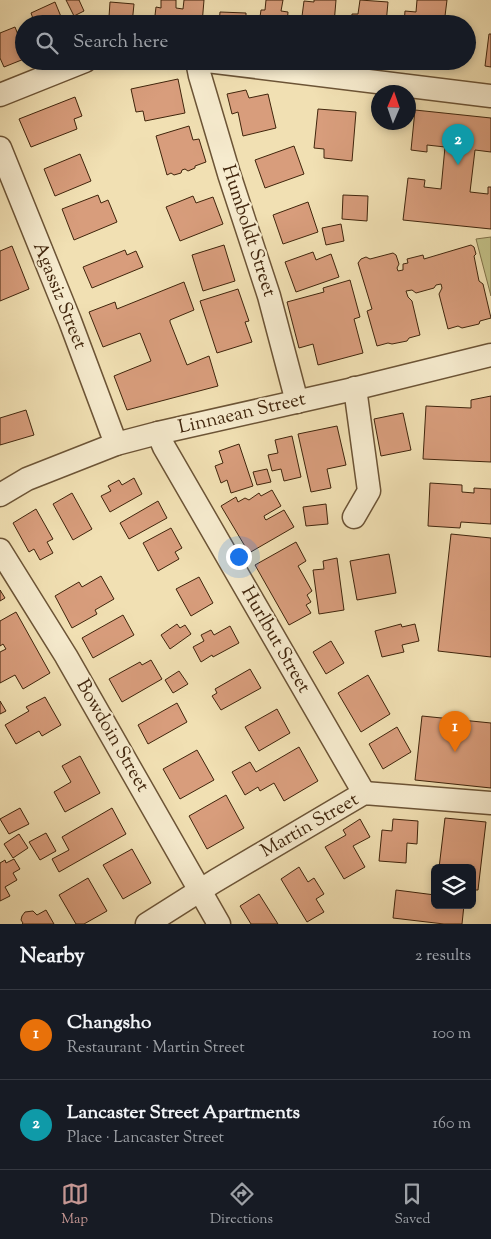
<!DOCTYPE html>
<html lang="en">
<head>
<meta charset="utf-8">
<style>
	:root { --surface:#171b24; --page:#242831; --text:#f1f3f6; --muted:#9ea1a6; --line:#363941; --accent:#c59692 }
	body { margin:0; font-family:"Sorts Mill Goudy",serif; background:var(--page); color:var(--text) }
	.controls { position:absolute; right:15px; bottom:15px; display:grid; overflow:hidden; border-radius:8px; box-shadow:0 2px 8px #0003 }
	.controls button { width:45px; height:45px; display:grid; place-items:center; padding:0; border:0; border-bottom:1px solid var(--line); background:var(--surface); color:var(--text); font:25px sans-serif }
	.compass { position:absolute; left:371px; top:85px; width:45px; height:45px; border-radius:50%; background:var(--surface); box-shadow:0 2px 8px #0003; rotate:2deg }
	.you { position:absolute; left:238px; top:556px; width:18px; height:18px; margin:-12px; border:4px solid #fff; border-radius:50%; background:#1a73e8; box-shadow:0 0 0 8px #1a73e833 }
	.badge { display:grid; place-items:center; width:32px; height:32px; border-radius:50%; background:var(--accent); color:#fff; font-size:16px; font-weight:700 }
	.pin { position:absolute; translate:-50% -41px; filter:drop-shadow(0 1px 2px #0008) }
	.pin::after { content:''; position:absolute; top:26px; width:18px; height:15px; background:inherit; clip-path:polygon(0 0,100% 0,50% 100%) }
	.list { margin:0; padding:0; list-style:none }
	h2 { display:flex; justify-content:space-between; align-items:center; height:65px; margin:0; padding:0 20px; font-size:21px }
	h2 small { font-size:16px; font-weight:400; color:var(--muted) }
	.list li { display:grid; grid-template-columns:32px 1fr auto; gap:15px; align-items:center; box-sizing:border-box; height:90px; padding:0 20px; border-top:1px solid var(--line) }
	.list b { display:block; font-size:19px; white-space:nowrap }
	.list p { margin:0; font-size:16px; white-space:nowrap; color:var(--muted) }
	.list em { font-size:16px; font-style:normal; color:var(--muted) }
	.icon { flex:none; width:28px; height:28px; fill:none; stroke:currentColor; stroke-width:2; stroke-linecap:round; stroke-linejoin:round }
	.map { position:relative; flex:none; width:491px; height:924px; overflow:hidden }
	.search { position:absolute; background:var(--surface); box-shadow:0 2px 8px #0003; left:15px; right:15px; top:15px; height:55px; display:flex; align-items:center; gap:12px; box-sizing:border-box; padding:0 18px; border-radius:28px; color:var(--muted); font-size:19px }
	.sheet { height:245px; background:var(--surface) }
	nav { display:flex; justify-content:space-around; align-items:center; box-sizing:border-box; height:70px; border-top:1px solid var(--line); background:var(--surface); font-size:14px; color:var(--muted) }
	nav a { display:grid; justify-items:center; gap:2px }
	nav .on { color:var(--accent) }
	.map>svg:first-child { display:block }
	.green { fill:#c2c087; stroke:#81724a }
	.building { fill:#d89d7c; stroke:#40250c }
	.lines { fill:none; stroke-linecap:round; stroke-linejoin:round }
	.street-casing { stroke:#6c5436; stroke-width:25 }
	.street { stroke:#f6ebce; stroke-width:22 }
	.labels { text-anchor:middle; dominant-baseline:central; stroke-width:4.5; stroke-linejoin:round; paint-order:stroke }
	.street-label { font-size:19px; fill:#40250c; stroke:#f6ebce }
</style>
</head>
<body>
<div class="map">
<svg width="491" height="924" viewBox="0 0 491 924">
	<rect width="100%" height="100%" fill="#f1e0b3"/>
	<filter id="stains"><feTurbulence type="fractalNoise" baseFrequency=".004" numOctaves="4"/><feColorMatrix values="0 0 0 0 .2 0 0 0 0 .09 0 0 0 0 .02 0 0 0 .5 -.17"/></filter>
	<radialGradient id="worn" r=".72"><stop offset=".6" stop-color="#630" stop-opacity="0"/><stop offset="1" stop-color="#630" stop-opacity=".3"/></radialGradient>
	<polygon class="green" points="491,237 491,296 476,239"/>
	<g class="building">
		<polygon points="66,0 79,0 84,11 74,16"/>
		<polygon points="161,0 176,0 176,8 183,9 184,0 204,0 202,24 154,24 156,7 161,8"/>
		<polygon points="266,0 283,0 281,11 288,12 287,24 259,24 261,10 265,10"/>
		<polygon points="314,0 336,0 334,24 301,24 304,1 314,2"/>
		<polygon points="360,0 388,2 386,24 351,24 352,14 358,14"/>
		<polygon points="417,0 447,0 444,24 404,24 405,11 416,12"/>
		<polygon points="55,2 64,24 35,24 31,13"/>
		<polygon points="110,2 134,4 132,24 102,24 102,17 109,17"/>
		<polygon points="220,12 246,13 246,24 219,24"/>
		<polygon points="15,27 24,50 24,59 4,67 0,58 0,33"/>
		<polygon points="489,34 491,34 491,67 485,66"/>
		<polygon points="178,79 185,113 145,121 143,111 136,112 131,89"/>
		<polygon points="246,90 249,98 268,94 276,128 243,136 238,112 232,114 227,94"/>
		<polygon points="75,97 82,116 74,119 77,129 31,147 19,119"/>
		<polygon points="318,109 356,112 352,161 324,158 324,149 314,148"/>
		<polygon points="415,110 491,118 491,152 475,150 470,192 488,194 488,187 491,187 491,229 403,220 408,178 425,180 424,187 441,189 445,147 427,145 427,152 411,150"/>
		<polygon points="189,126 193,140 199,139 206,162 195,166 195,168 188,171 185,169 182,170 181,173 174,175 171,173 167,175 156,136"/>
		<polygon points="294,146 304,174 265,188 255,160"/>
		<polygon points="80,154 91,181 55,196 44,169"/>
		<polygon points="98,195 101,203 108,200 117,222 74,240 62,209"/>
		<polygon points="343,195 368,196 367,221 342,219"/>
		<polygon points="193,196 196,203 213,197 223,224 180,241 166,207"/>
		<polygon points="308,202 318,232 283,244 273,215"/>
		<polygon points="341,224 344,241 326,245 322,228"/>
		<polygon points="224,245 235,281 203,291 192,255"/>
		<polygon points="471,245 474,247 476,254 474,256 479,281 483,284 491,318 480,321 479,324 462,328 458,326 448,329 439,294 442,288 441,284 436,285 434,288 416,293 412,290 406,291 408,297 412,301 420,335 409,338 407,341 392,344 388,343 377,346 367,311 372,309 358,263 361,259 366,257 370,259 393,253 396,255 399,264 397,268 398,271 403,270 403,264 408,263 407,259 423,255 424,259"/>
		<polygon points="12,246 29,289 0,301 0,251"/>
		<polygon points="125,250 127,255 136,251 143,267 92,288 83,267"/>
		<polygon points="313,252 316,260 331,254 339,277 296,292 285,262"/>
		<polygon points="350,280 360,317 354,319 363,353 318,365 313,344 299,348 287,302 324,292 323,288"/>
		<polygon points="184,282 194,310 170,320 170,322 187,365 209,356 218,386 127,410 114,376 151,361 140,333 103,347 89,312 115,302 117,309"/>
		<polygon points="238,289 249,321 245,322 252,342 217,353 200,301"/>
		<polygon points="491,396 491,462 423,459 426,406 471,408 471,400"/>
		<polygon points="26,410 34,435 0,445 0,418"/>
		<polygon points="403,413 411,450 381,456 374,419"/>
		<polygon points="337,426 346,465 327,469 331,488 311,492 298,434"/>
		<polygon points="292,436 301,477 284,481 281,469 272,471 268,455 278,453 275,440"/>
		<polygon points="239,444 253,486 231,493 227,480 221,483 215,466 223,463 219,451"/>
		<polygon points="267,469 271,482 257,485 253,472"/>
		<polygon points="134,478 142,494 110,512 101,496 111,491 108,486 119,480 122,485"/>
		<polygon points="430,483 462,485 462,492 474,493 474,488 491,489 491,524 461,522 460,528 428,526"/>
		<polygon points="272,490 281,506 264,516 265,519 266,520 284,510 294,527 249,553 221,506 236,497 238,502 245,498 249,500 259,493 261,496"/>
		<polygon points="72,493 92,529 73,540 53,504"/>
		<polygon points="158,501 167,518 129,539 120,523"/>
		<polygon points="326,504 328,524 306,526 303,507"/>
		<polygon points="36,509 53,539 47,542 53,553 40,560 34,549 29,552 13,523"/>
		<polygon points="171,528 182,548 175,552 179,559 158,571 143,543"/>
		<polygon points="451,534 491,538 491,657 438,651"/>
		<polygon points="296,542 306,561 298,566 312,591 307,595 311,602 306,605 311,613 289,625 255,565"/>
		<polygon points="389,554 396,593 357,600 350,561"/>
		<polygon points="337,558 344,610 319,614 313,570 324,569 323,561"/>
		<polygon points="101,576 114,599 95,610 97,614 72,628 55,596 79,582 82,587"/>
		<polygon points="199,577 213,603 191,616 176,589"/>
		<polygon points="0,590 5,598 0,601"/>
		<polygon points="16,612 50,673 23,689 15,675 0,683 0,652 6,649 3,644 0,646 0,621"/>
		<polygon points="123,615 134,635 93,658 82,638"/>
		<polygon points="177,624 180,628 185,625 191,634 170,649 161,635"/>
		<polygon points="401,624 402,627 415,624 419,641 402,645 404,652 382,657 375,631"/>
		<polygon points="230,626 239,643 213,657 212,655 201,662 193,647 204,641 201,635 211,630 214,635"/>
		<polygon points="331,641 344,663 326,674 313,652"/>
		<polygon points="151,660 162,679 122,702 109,679 140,662 142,665"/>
		<polygon points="250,669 261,688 221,710 212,696 217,693 215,689"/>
		<polygon points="179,671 188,684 173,693 165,680"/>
		<polygon points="368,675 390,714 361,732 338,693"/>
		<polygon points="45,697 61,725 42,736 39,731 16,744 5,725 29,711 26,707"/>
		<polygon points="0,701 6,711 0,714"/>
		<polygon points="177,703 187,722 148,744 138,725"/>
		<polygon points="277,709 290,733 259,751 245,727"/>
		<polygon points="422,716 491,723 491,788 415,780"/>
		<polygon points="397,727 411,752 383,769 369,744"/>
		<polygon points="299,747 318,781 284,801 274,783 260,791 258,787 245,795 232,772 250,762 256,772"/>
		<polygon points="197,750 214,780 180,799 163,769"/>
		<polygon points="80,756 100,793 65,812 54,792 71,782 62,766"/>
		<polygon points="226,795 244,828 207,849 189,816"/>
		<polygon points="20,808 29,824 9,834 0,819"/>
		<polygon points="112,808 126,834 59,872 52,859 69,850 62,837"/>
		<polygon points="445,818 486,822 478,890 472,890 472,868 439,868"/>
		<polygon points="360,819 370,837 353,846 365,867 344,879 325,847 346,835 343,830"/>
		<polygon points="393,819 418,821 417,844 407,843 406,863 379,861 382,830 392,831"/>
		<polygon points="46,833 56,851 40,860 29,842"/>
		<polygon points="19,834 28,848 13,858 4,844"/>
		<polygon points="132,849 151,883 123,899 103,865"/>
		<polygon points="14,859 20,869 13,873 17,880 5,887 10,896 0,901 0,863 5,860 6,863"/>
		<polygon points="299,867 308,882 314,878 324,894 316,899 324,912 307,922 281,879"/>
		<polygon points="88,878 107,911 84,924 76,924 59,895"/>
		<polygon points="396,890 435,895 435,905 464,905 462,924 444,924 393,918"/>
		<polygon points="259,894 278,924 251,924 240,906"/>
		<polygon points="46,910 54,924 22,924 23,923 21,920 22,916 25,912 33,911 37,915"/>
	</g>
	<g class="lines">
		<g class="street-casing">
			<g id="street">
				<polyline points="197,61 200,76 229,174 269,296 297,402"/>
				<polyline points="207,61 491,96"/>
				<polyline points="0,95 85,61"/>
				<polyline points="0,148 70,321 116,444"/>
				<polyline points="158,433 164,447 364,793"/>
				<polyline points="0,495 27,479 116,444 158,433 349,390 491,355"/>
				<polyline points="354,517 369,491 355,388"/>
				<polyline points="0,550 66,656 219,924"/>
				<polyline points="147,924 215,881 364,793 491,803"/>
			</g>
		</g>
		<use href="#street" class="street"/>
	</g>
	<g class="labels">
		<g class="street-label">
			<text transform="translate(248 231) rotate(72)">Humboldt Street</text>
			<text transform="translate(59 296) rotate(68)">Agassiz Street</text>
			<text transform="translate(242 414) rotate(-13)">Linnaean Street</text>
			<text transform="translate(275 640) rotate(60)">Hurlbut Street</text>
			<text transform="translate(112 736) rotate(60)">Bowdoin Street</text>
			<text transform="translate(310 826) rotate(-30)">Martin Street</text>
		</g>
	</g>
	<rect width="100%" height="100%" filter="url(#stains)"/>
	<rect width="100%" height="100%" fill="url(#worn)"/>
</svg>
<div class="controls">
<button><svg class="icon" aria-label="layers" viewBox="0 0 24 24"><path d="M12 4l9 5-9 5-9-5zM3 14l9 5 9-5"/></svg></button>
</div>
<svg class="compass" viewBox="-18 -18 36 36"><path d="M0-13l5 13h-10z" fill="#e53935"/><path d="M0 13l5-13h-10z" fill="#9ea1a6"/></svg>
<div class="you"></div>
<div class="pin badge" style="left:455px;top:752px;background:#e8710a">1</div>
<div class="pin badge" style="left:458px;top:165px;background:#0f9aa8">2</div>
<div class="search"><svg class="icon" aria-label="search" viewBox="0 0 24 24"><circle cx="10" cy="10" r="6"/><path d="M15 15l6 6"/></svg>Search here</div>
</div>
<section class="sheet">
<h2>Nearby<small>2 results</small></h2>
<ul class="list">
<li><span class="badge" style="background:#e8710a">1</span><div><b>Changsho</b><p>Restaurant · Martin Street</p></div><em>100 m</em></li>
<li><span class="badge" style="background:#0f9aa8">2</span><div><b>Lancaster Street Apartments</b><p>Place · Lancaster Street</p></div><em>160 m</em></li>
</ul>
</section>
<nav>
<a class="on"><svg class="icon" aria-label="map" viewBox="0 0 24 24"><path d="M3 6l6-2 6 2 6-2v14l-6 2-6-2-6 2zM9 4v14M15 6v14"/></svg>Map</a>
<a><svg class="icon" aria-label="directions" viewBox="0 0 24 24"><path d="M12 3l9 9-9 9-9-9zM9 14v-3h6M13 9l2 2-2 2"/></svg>Directions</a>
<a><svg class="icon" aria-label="saved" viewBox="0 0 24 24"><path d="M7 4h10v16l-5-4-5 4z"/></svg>Saved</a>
</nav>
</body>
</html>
